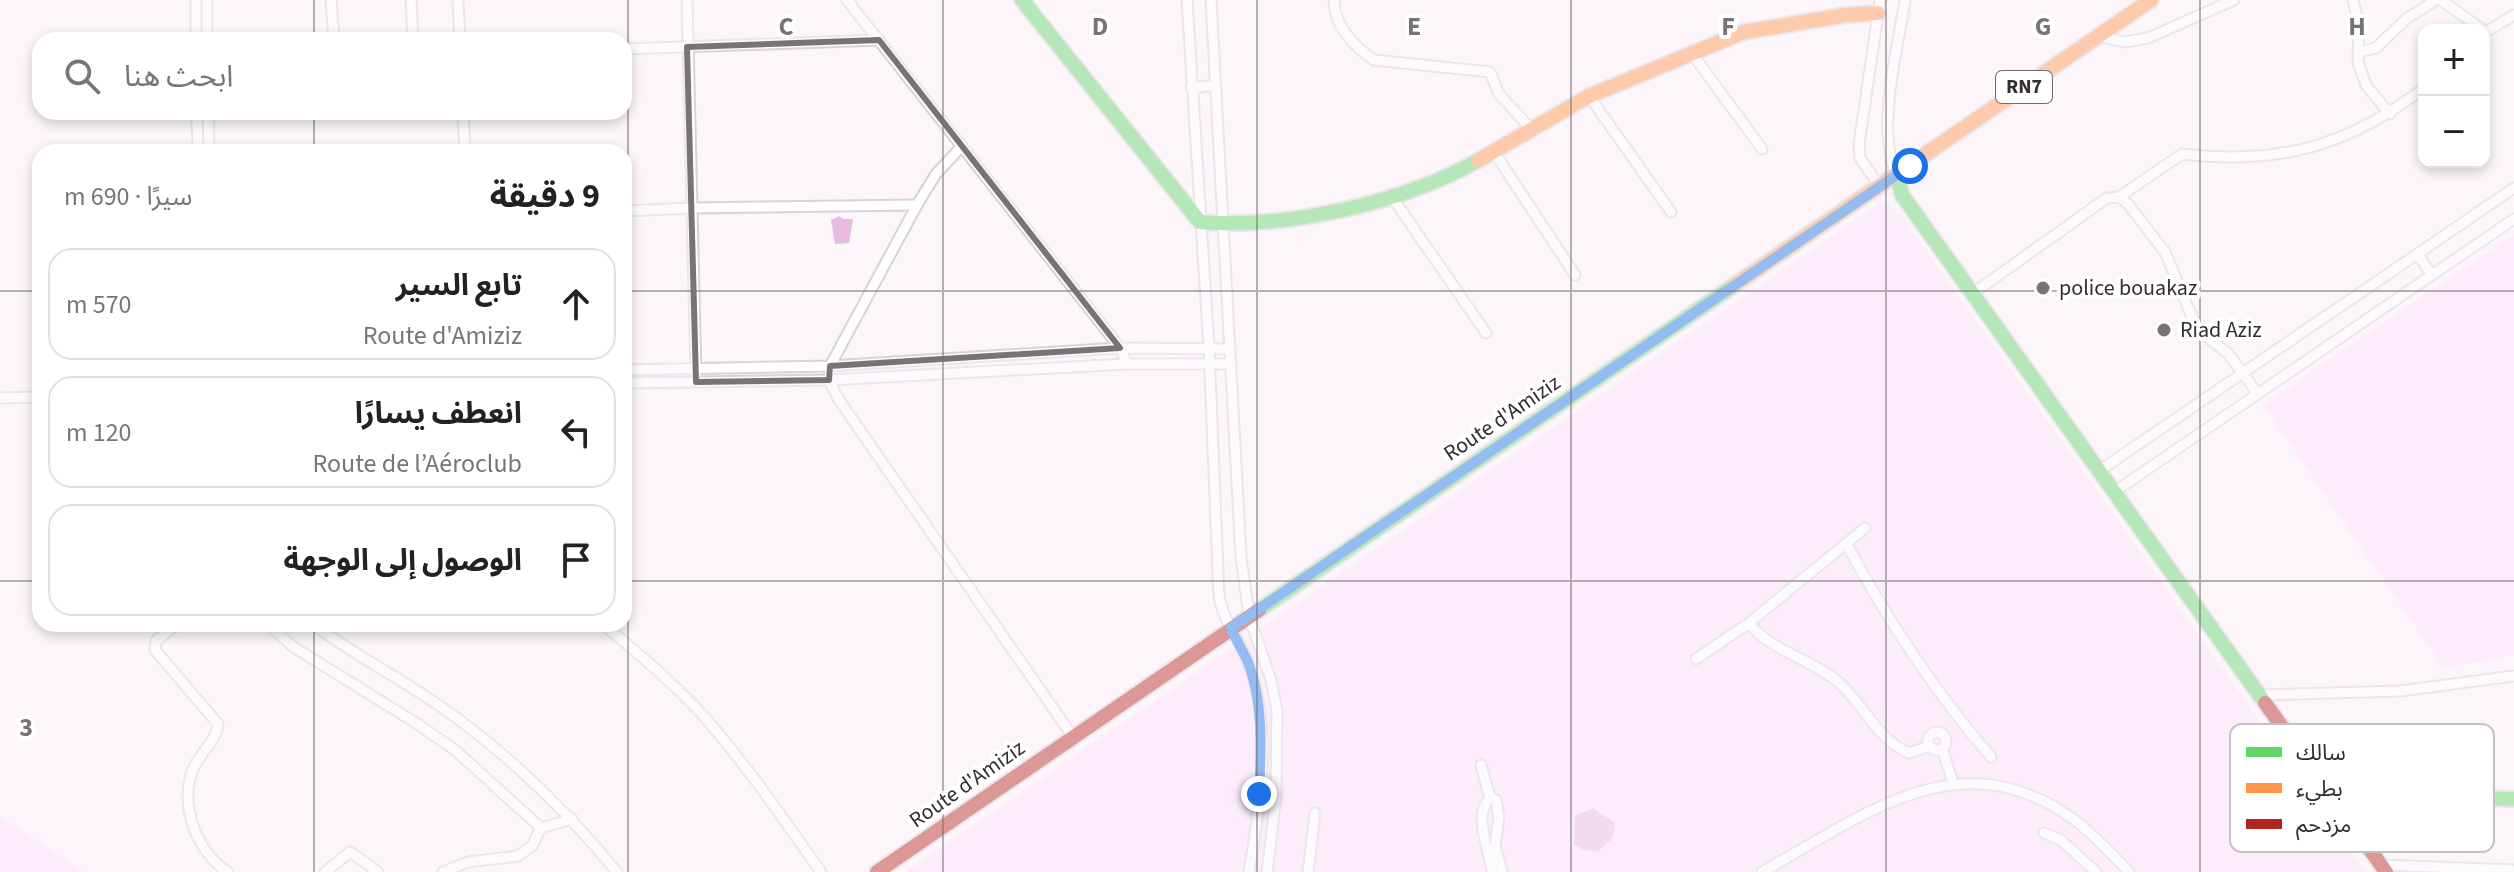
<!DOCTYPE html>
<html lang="ar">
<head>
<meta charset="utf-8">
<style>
	:root { --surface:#fff; --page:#f2f2f2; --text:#222; --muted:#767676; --line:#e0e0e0 }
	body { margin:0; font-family:"Source Sans 3","Noto Sans Arabic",sans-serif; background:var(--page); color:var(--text); direction:rtl }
	.controls { position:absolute; right:24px; top:24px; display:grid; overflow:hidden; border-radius:16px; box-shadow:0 4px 12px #0003 }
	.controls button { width:72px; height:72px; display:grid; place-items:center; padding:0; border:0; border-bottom:2px solid var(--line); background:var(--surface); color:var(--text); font:40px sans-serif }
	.stop { position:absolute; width:24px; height:24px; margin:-18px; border:6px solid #1a73e8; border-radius:50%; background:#fff }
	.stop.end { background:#1a73e8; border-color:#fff; box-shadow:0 2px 8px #0008 }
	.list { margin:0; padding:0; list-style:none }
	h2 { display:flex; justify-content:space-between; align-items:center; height:104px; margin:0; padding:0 32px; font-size:34px }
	h2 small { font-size:26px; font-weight:400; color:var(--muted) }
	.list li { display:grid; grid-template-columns:52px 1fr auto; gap:24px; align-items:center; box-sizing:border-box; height:112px; margin:0 16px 16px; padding:0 16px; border:2px solid var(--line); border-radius:24px }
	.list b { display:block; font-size:30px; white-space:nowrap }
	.list p { margin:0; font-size:26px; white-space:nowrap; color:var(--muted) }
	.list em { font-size:26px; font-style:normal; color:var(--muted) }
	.icon { flex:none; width:44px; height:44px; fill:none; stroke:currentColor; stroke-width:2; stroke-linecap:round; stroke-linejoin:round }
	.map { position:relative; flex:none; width:2514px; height:872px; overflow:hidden; direction:ltr }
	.search { position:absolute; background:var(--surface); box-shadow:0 4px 12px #0003; left:32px; top:32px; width:600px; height:88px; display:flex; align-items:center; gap:20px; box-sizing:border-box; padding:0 28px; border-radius:24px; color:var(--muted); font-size:30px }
	.panel { position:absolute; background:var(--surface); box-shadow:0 4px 12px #0003; left:32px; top:144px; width:600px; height:488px; border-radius:24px; direction:rtl }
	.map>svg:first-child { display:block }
	.green { fill:#fee2f9 }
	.water { fill:#e6bbe0 }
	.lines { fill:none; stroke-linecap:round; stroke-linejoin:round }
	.street-casing { stroke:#d8d3d7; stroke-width:13 }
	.fast-casing { stroke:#d8d3d7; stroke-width:18 }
	.slow-casing { stroke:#d8d3d7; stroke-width:18 }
	.jam-casing { stroke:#d8d3d7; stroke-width:18 }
	.street { stroke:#fffefe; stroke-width:9 }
	.fast { stroke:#63d668; stroke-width:14 }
	.slow { stroke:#ff974d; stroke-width:14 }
	.jam { stroke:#b3261e; stroke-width:14 }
	.route { stroke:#1a73e8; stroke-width:10 }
	.marked { fill:none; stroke:#797378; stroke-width:6; stroke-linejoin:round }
	.grid { fill:none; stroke:#797378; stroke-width:2; stroke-opacity:0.55 }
	.poi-dot { fill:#797378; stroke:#fff; stroke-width:3 }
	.labels { text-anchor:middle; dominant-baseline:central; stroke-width:8; stroke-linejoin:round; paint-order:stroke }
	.shield { fill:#fff; stroke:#706c70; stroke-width:2 }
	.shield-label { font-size:20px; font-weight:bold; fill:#332d32 }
	.poi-label { font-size:22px; fill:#332d32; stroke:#fff; text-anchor:start }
	.street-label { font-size:22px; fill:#332d32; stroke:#fff }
	.key { fill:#fff; stroke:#c2c0c2; stroke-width:2 }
	.key-label { font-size:22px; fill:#332d32 }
	.grid-label { font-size:26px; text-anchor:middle; font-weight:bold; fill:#797378; stroke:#fff; stroke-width:8; stroke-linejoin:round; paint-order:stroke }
</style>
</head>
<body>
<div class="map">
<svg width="2514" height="872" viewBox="0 0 2514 872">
	<rect width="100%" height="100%" fill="#fcf6fb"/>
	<g class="green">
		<polygon points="1883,201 1903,217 2366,872 906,872"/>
		<polygon points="2514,234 2514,655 2444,668 2263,405"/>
		<polygon points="0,816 85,872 0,872"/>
	</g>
	<g class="water">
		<polygon points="839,216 843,219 853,219 849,243 835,244 831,220"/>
		<polygon points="1593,808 1615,823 1613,838 1598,851 1584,850 1574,845 1575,816"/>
	</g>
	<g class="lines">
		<g class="street-casing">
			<g id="street">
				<polyline points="196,0 196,40"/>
				<polyline points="331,0 334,40"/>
				<polyline points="411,0 413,40"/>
				<polyline points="458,0 460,40"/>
				<polyline points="687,0 696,374"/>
				<polyline points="847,0 1120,348 1127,364"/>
				<path d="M1187 0 1209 348 1219 596C1223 621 1240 640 1248 663 1273 727 1260 807 1249 872"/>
				<polyline points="1211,0 1241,557 1249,616 1271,680 1277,711 1276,796 1267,872"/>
				<path d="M1334 0C1334 25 1354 47 1374 60L1490 72 1499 94 1531 129"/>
				<polyline points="1880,0 1859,144 1860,158 1880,187"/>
				<polyline points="2353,0 2359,24 2358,62 2366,85 2390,114"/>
				<polyline points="2441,0 2483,30"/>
				<polyline points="2484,33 2514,15"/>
				<polyline points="2098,36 2125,42 2148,38 2234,0"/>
				<polyline points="207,40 207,0"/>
				<polyline points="624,49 879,40"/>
				<polyline points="1691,52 1762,149"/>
				<polyline points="2358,52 2376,48 2406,19 2436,0"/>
				<polyline points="1191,88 1216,85"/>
				<polyline points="1589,96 1671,212"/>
				<polyline points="197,112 198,152"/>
				<polyline points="208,112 209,152"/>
				<polyline points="463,112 465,152"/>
				<polyline points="962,146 936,174 917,205 830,366 829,380 839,400 1073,737"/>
				<polyline points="1494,152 1575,275"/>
				<path d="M1897 175C1875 132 1898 48 1905 0"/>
				<polyline points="1392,197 1486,333"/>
				<polyline points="2119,197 2128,204 2165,252 2195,324 2209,339 2228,353 2257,393"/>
				<polyline points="624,211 693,208 917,205"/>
				<polyline points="2418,255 2432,275"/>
				<path d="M1972 294 2107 198 2119 197 2182 154C2278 165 2347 147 2424 88"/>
				<polyline points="624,370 830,366 1120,348 1230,349"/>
				<polyline points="624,383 829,380 1127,364 1231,364"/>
				<polyline points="0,398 40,397"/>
				<polyline points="2099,471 2514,188"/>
				<polyline points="2114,492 2514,219"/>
				<path d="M1847 545C1888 621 1934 691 1991 757"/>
				<path d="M1749 623C1770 651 1812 659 1838 682 1863 703 1878 741 1909 753L1929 746"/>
				<path d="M176 624 156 641 155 650 218 724C217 740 201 752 194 767 178 802 196 852 228 872"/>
				<polyline points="268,624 292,646 416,723 455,750 541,828"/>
				<path d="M313 624C352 654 397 676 437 704 505 751 565 809 617 872"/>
				<path d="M603 624C636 652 669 679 699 711 744 761 782 817 821 872"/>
				<polyline points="1696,659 1749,623 1865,528"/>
				<polyline points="2259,695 2400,691 2514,676"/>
				<circle cx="1937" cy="741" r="9"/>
				<polyline points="1942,748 1953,783"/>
				<polyline points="1481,765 1490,798"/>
				<polyline points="2044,833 2061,840 2096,872"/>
				<polyline points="2382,865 2514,870"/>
				<polyline points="325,872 350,852 378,872"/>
				<polyline points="443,872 468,862 518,856 532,846 541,828 572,819"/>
				<polyline points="1308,872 1315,813"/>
				<path d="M1492 872C1490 851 1472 814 1490 798L1496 800 1499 817 1495 846 1502 872"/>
				<path d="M1762 872C1865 815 1961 736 2076 821 2095 836 2112 854 2129 872"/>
			</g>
		</g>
		<g class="fast-casing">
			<g id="fast">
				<path d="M1022 0 1200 222C1286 229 1403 203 1479 160"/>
				<polyline points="1897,175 1902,195 2265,703"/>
				<polyline points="1259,610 1736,284"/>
				<polyline points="2304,758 2314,755 2326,756 2426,794 2458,798 2514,799"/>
			</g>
		</g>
		<g class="slow-casing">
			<g id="slow">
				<polyline points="1479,160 1589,96 1744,32 1846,15 1878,13"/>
				<polyline points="1736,284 2151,0"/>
			</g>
		</g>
		<g class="jam-casing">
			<g id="jam">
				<polyline points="2265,703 2386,872"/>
				<polyline points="877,872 1259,610"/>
			</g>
		</g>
		<use href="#street" class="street"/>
		<use href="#fast" class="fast"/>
		<use href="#slow" class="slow"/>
		<use href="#jam" class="jam"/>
	</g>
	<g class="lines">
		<path class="route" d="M1259 794C1261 751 1264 704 1248 662 1243 651 1236 640 1231 628L1910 166"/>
	</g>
	<path d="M0 0H2514V872H0ZM879 40 1120 348 830 366 829 380 696 382 687 47Z" fill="#fcf6fb" fill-opacity=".55" fill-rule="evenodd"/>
	<path class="marked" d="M879 40 1120 348 830 366 829 380 696 382 687 47Z"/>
	<path class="grid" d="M314 0V40M628 0V872M943 0V872M1257 0V872M1571 0V872M1886 0V872M2200 0V872M314 112V152M0 291H40M624 291H2514M0 581H40M624 581H2514M314 624V872"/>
	<g class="poi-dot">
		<circle cx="2043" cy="288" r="8"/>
		<circle cx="2164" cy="330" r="8"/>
	</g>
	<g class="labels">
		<rect class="shield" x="1996" y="71" width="56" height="32" rx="6"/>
		<g class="shield-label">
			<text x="2024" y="87">RN7</text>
		</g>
		<g class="poi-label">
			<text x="2059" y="288">police bouakaz</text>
			<text x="2180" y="330">Riad Aziz</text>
		</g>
		<g class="street-label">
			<text transform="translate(1502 418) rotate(-34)">Route d'Amiziz</text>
			<text transform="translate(967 784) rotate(-35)">Route d'Amiziz</text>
		</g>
	</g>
	<rect x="2230" y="724" width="264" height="128" rx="12" class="key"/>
	<rect x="2246" y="747" width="36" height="10" fill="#63d668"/>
	<rect x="2246" y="783" width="36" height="10" fill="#ff974d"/>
	<rect x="2246" y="819" width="36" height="10" fill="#b3261e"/>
	<g class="key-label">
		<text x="2296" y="760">سالك</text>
		<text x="2296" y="796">بطيء</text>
		<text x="2296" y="832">مزدحم</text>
	</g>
	<g class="grid-label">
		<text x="786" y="35">C</text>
		<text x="1100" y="35">D</text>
		<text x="1414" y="35">E</text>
		<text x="1728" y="35">F</text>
		<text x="2043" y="35">G</text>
		<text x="2357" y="35">H</text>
		<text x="26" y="736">3</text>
	</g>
</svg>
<div class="controls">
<button>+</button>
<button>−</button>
</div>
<div class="stop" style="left:1910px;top:166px"></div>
<div class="stop end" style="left:1259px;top:794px"></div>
<div class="search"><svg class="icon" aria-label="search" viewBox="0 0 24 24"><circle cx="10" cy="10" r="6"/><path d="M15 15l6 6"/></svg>ابحث هنا</div>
<section class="panel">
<h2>9 دقيقة<small>سيرًا · 690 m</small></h2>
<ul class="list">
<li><svg class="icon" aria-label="ahead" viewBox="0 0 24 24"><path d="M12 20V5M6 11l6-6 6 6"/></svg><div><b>تابع السير</b><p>Route d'Amiziz</p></div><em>570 m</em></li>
<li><svg class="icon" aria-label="left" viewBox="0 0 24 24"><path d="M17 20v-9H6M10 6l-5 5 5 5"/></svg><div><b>انعطف يسارًا</b><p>Route de l’Aéroclub</p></div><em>120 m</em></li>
<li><svg class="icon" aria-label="arrive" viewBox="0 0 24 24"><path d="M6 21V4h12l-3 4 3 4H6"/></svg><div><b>الوصول إلى الوجهة</b></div></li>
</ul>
</section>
</div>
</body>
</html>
